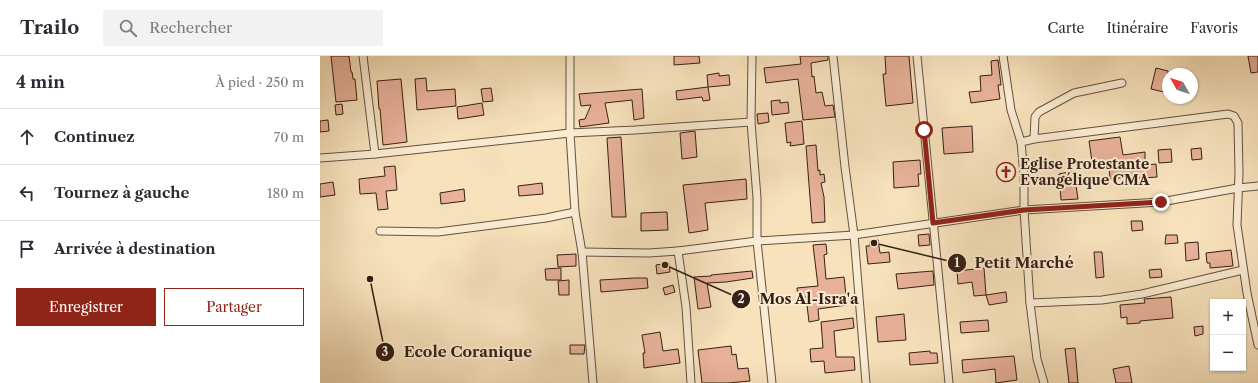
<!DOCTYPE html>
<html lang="fr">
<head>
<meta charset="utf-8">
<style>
	:root { --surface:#fff; --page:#f2f2f3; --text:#2b2b33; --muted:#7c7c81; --line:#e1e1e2; --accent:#8f2418 }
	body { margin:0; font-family:"Libre Caslon Text",serif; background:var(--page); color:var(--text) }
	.controls { position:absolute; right:12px; bottom:12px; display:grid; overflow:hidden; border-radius:0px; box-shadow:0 1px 3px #0004 }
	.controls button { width:36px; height:36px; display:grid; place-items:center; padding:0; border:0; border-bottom:1px solid var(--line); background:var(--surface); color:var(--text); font:20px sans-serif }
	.compass { position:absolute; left:842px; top:12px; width:36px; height:36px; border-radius:50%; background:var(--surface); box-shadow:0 1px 3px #0004; rotate:309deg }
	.stop { position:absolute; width:12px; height:12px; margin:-9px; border:3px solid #8f2418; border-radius:50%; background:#fff }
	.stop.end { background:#8f2418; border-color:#fff; box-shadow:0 1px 4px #0008 }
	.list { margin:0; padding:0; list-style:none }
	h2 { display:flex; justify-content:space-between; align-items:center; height:52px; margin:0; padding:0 16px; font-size:17px }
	h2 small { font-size:13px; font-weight:400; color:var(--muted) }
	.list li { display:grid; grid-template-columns:26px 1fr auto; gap:12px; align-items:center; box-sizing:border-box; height:56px; padding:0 16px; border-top:1px solid var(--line) }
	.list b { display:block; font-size:15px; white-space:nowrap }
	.list em { font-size:13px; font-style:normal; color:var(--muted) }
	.actions { display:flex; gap:8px; padding:12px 16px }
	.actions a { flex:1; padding:9px 0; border:1px solid var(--accent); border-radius:0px; text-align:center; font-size:14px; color:var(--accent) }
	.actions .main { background:var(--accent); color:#fff }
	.icon { flex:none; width:22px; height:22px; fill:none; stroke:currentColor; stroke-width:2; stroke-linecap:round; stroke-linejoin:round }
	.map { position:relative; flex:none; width:938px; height:327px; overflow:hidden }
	header { display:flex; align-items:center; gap:24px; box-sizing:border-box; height:56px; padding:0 20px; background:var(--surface); border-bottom:1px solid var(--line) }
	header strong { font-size:19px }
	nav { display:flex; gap:22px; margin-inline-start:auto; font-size:14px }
	.search { width:280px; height:36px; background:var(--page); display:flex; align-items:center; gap:10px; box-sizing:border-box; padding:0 14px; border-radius:0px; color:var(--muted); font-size:15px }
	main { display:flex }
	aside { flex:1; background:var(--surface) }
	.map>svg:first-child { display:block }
	.building { fill:#e8b199; stroke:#362015 }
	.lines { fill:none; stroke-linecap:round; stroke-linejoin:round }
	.minor-casing { stroke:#66503f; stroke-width:9 }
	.minor { stroke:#faecd3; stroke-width:7 }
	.route { stroke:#8f2418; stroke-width:5 }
	.labels { text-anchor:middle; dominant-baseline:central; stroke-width:4; stroke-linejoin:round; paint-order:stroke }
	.poi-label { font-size:14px; font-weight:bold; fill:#362015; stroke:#faecd3; text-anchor:start }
	.leader { fill:none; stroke:#362015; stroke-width:1.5 }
	.callout-dot { fill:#362015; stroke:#faecd3; stroke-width:1.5 }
	.mark-label { font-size:12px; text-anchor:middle; font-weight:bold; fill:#fff }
	.callout-label { font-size:15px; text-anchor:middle; font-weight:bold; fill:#362015; stroke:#faecd3; stroke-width:4; stroke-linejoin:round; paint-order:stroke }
</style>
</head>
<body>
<header>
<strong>Trailo</strong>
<div class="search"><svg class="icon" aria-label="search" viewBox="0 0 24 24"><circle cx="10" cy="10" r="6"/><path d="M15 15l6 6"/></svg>Rechercher</div>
<nav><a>Carte</a><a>Itinéraire</a><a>Favoris</a></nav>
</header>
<main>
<aside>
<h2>4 min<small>À pied · 250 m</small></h2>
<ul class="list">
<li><svg class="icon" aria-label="ahead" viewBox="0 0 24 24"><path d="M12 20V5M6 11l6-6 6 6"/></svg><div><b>Continuez</b></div><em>70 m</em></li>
<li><svg class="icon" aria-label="left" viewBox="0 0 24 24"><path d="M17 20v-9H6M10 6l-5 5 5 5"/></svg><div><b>Tournez à gauche</b></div><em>180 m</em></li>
<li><svg class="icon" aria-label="arrive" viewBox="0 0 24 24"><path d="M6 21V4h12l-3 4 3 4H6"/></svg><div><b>Arrivée à destination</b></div></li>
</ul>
<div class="actions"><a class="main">Enregistrer</a><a>Partager</a></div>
</aside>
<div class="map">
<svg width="938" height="327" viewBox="0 0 938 327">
	<rect width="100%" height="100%" fill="#f7e2bc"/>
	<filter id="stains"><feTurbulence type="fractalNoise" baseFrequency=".005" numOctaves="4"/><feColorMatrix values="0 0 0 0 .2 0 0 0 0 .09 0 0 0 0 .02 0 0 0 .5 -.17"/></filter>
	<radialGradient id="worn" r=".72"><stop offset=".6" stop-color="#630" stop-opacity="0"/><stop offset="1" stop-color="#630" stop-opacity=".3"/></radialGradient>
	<g class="building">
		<polygon points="11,0 29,0 31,16 32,16 33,23 35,23 37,44 16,46"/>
		<polygon points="354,0 379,0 380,7 354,9"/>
		<polygon points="480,0 508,0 508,4 491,7 492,21 494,20 496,37 502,36 505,50 513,49 515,61 483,64 478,23 446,27 444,12 481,8"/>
		<polygon points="565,0 589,0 593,47 566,50 563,18 566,18"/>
		<polygon points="928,0 938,0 938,16 931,17"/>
		<polygon points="678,4 681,29 678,29 680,43 651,47 649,36 661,35 660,20 672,19 671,5"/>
		<polygon points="836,12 848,15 848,37 831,33"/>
		<polygon points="399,17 399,20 409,19 410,29 388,31 387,19"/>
		<polygon points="106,22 107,35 135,33 136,50 97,54 95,23"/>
		<polygon points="81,23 87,86 63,89 60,53 59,53 57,25"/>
		<polygon points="388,31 390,44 383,45 382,41 357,44 356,35"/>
		<polygon points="171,32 173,45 163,46 161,33"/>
		<polygon points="322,33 324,62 314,64 312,44 285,47 289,67 260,71 259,64 265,63 271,49 261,50 259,38"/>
		<polygon points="460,44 460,47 468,46 469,57 452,59 451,45"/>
		<polygon points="162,47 164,59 138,63 137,51"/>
		<polygon points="22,48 23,58 16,59 15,49"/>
		<polygon points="448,57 449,66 438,68 437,58"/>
		<polygon points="8,64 9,75 0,76 0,65"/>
		<polygon points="482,65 484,88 470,90 471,86 467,87 465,67"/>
		<polygon points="652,70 653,96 624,98 622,72"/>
		<polygon points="375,75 377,101 362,103 360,77"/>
		<polygon points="301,81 306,161 292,161 287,82"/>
		<polygon points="800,81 803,99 825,96 825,109 836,108 837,121 808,123 808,121 790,123 789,111 773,113 769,85"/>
		<polygon points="496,89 498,115 500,114 500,119 504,118 505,126 501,127 504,141 505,166 492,167 486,90"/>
		<polygon points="881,92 882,103 872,104 871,93"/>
		<polygon points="851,93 852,106 839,107 838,94"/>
		<polygon points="600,104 601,118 598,118 599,130 574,132 573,106"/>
		<polygon points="75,110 77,134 66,135 68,153 58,154 56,137 40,138 39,123 65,120 64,111"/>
		<polygon points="754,115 758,143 741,144 739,118"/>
		<polygon points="426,123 427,143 385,147 388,174 369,177 363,129"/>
		<polygon points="13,126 15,139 0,141 0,128"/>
		<polygon points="222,127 223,138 199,140 198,130"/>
		<polygon points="144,133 145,145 121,148 120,137"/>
		<polygon points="347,156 348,174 321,175 321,157"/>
		<polygon points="811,165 822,165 823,174 812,175"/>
		<polygon points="609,178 610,189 599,190 598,179"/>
		<polygon points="846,179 857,179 858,187 845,188"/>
		<polygon points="558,184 560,197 569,196 570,206 548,208 546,190 550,190 550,185"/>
		<polygon points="878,186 879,203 866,205 865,187"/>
		<polygon points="506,188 507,198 504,199 506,223 524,221 527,249 498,253 499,264 489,266 486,241 478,242 477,232 498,230 493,189"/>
		<polygon points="911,194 913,210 890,212 890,207 887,207 886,197"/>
		<polygon points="774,196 782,196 784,221 776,222"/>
		<polygon points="256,198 256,210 238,211 237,199"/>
		<polygon points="349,207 350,216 337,218 336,209"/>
		<polygon points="241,212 241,224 226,224 225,213"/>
		<polygon points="664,212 666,239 654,240 652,226 638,228 637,215"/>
		<polygon points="841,213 842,221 830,222 829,214"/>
		<polygon points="432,215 433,222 406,226 387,227 391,251 378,253 374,221 391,220 391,219"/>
		<polygon points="613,215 614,229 578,233 576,218"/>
		<polygon points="315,222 327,222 328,232 281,236 280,224"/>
		<polygon points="249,224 249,239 239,239 238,225"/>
		<polygon points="353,229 355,236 345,239 343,232"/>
		<polygon points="686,236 687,246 669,249 666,239"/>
		<polygon points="851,241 853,262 820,265 820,267 807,268 807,261 801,262 800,249 825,247 824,243"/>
		<polygon points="584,258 586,284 558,286 556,261"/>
		<polygon points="533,262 534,272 514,275 516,301 534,301 535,314 505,317 504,305 491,306 490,293 503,292 501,266"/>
		<polygon points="668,264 669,275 641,277 640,266"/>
		<polygon points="883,270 883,278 875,280 874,271"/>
		<polygon points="340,276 343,295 358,293 360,307 324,312 323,297 325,297 322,279"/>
		<polygon points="250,289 265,289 264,298 250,298"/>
		<polygon points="411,290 412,299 416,298 418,313 428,312 430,325 408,327 382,327 378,294"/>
		<polygon points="755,292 758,327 749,327 745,293"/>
		<polygon points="610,295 610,297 617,297 618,307 590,309 589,297"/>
		<polygon points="694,300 697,324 676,327 675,313 643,317 642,304"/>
		<polygon points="809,310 812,327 796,327 793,313"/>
	</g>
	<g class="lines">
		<g class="minor-casing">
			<g id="minor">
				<polyline points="43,0 55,98"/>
				<polyline points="250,0 250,77 255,156"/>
				<polyline points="432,0 431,66 437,142 437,185 534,179 704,154 841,146 918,132 938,130"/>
				<polyline points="513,0 525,111 534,179 546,327"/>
				<polyline points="597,0 629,327"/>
				<polyline points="683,0 691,54 701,86"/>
				<polyline points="714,83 715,61 719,56 754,37 802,27"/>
				<polyline points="0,102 55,98 250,77 315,74 431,66"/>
				<polyline points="60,175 118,176 226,162 255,156 262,196 273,327"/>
				<polyline points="358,195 437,185 452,327"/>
				<polyline points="262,196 329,197 358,195 366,251 371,327"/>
				<polyline points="710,247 782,244 822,238 923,214"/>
				<polyline points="724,327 717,303 710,247 704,154 704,119 701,86 714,83 908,58 914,60 918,67 919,117 917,169 927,237 938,289"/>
			</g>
		</g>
		<use href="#minor" class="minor"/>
	</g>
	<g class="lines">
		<polyline class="route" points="604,74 613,167 704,154 841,146"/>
	</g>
	<defs>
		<g id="church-ring" transform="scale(1)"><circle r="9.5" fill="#faecd3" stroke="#8f2418" stroke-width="1.5"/><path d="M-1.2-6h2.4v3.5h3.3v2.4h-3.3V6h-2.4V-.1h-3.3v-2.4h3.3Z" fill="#8f2418"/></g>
	</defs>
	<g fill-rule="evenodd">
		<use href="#church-ring" x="686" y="116"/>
	</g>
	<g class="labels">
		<g class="poi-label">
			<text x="700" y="108">Eglise Protestante<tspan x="700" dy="16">Evangélique CMA</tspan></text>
		</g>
	</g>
	<path class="leader" d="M554 187L637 207M345 209L421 243M50 223L65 296"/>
	<g class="callout-dot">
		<circle cx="554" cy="187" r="4"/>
		<circle cx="345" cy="209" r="4"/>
		<circle cx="50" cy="223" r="4"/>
		<circle cx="637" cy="207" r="10"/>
		<circle cx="421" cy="243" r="10"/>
		<circle cx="65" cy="296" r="10"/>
	</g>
	<g class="mark-label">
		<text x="637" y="211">1</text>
		<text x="421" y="247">2</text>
		<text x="65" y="300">3</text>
	</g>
	<g class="callout-label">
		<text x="704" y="212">Petit Marché</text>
		<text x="489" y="248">Mos Al-Isra'a</text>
		<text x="148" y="301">Ecole Coranique</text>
	</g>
	<rect width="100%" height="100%" filter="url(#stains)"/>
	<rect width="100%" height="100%" fill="url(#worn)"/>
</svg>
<div class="controls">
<button>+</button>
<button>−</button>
</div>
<svg class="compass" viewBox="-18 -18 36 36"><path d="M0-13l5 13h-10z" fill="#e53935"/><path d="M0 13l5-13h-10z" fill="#7c7c81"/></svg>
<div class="stop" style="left:604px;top:74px"></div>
<div class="stop end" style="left:841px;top:146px"></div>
</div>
</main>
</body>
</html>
